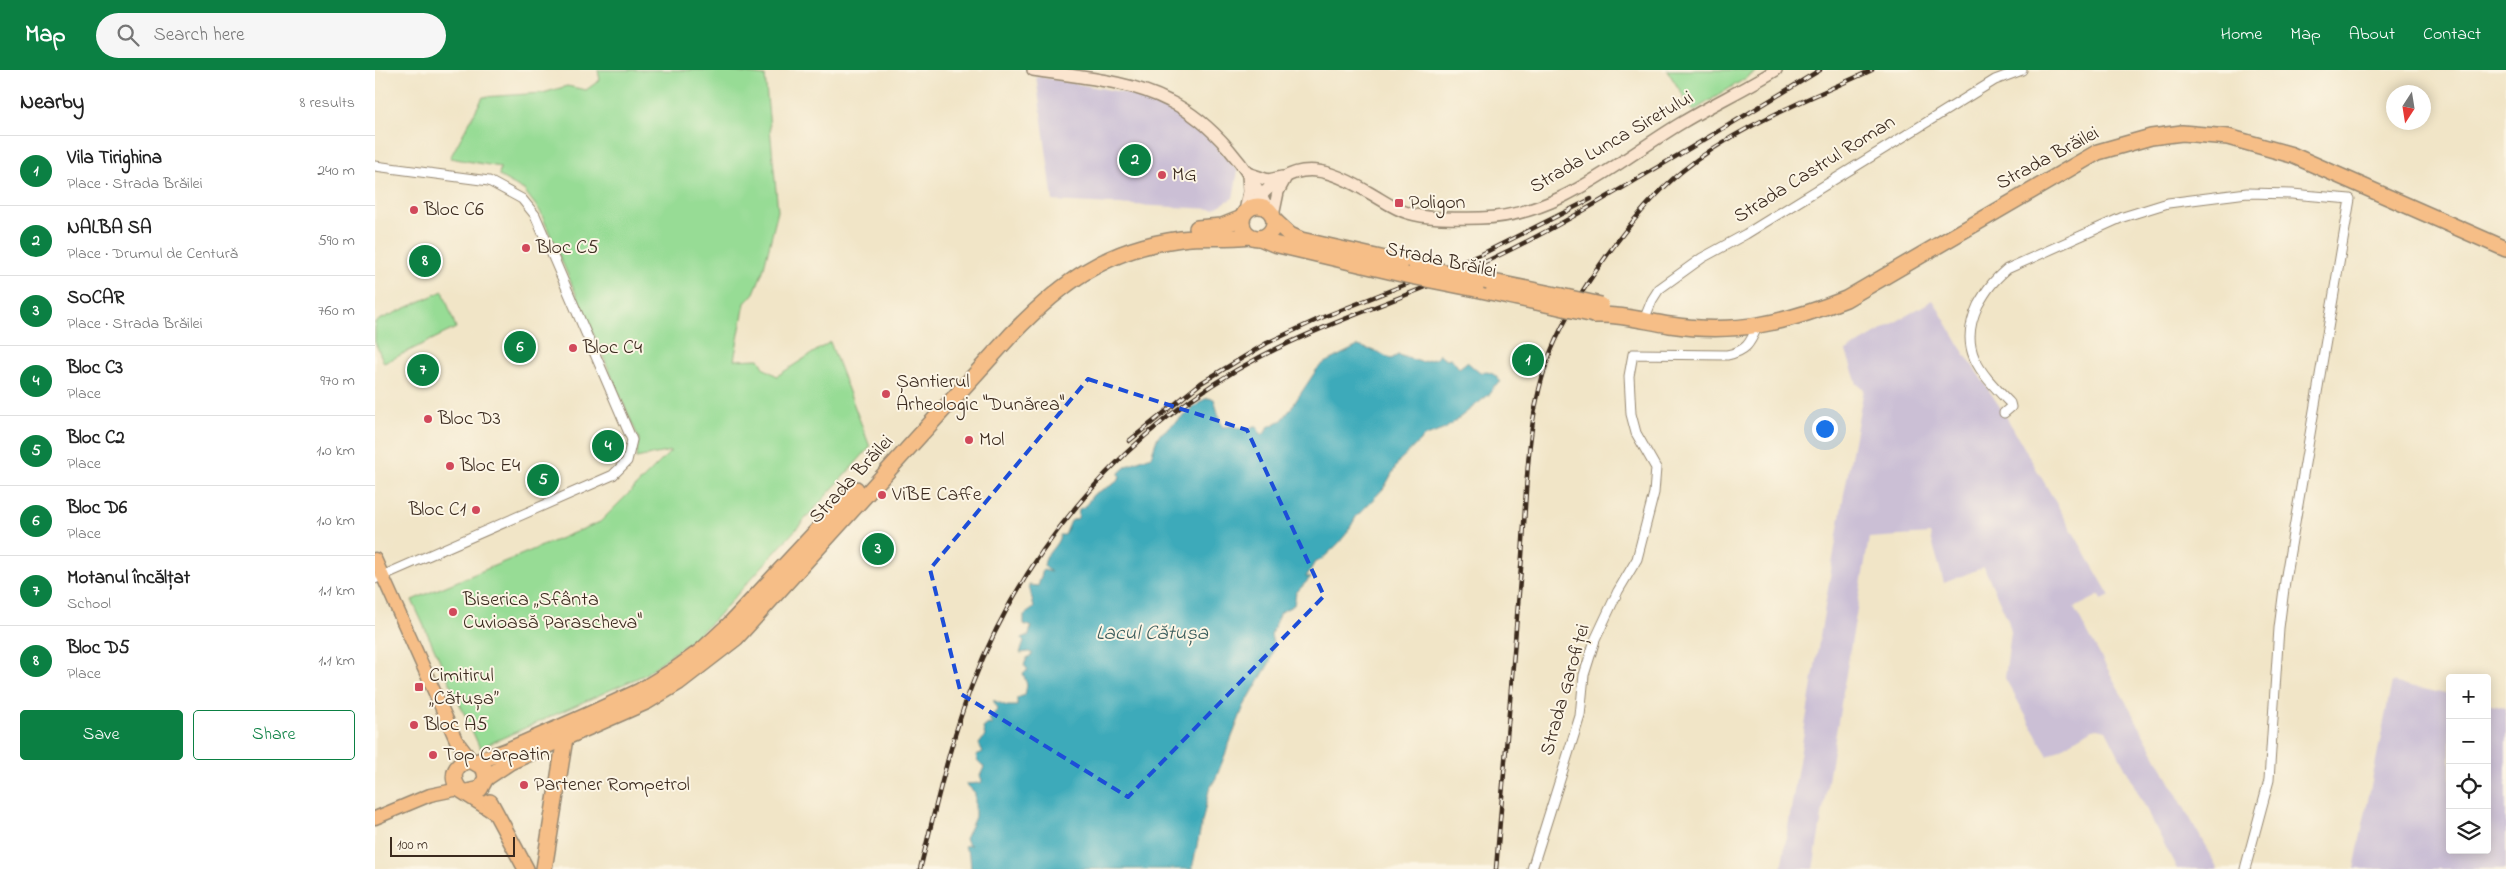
<!DOCTYPE html>
<html lang="en">
<head>
<meta charset="utf-8">
<style>
	:root { --surface:#fff; --page:#f6f6f6; --text:#222; --muted:#767676; --line:#e0e0e0; --accent:#0b8043 }
	body { margin:0; font-family:"Indie Flower",sans-serif; background:var(--page); color:var(--text) }
	.controls { position:absolute; right:15px; bottom:15px; display:grid; overflow:hidden; border-radius:5px; box-shadow:0 2px 12px #0003 }
	.controls button { width:45px; height:45px; display:grid; place-items:center; padding:0; border:0; border-bottom:1px solid var(--line); background:var(--surface); color:var(--text); font:25px sans-serif }
	.compass { position:absolute; left:2011px; top:15px; width:45px; height:45px; border-radius:50%; background:var(--surface); box-shadow:0 2px 12px #0003; rotate:192deg }
	.scale { position:absolute; left:15px; bottom:12px; width:125px; box-sizing:border-box; padding-left:5px; border:2px solid #3b2a1e; border-top:0; font-size:14px; line-height:18px; white-space:nowrap; color:#3b2a1e; -webkit-text-stroke:4px #fcf5e5; paint-order:stroke }
	.you { position:absolute; left:1449px; top:358px; width:18px; height:18px; margin:-12px; border:4px solid #fff; border-radius:50%; background:#1a73e8; box-shadow:0 0 0 8px #1a73e833 }
	.badge { display:grid; place-items:center; width:32px; height:32px; border-radius:50%; background:var(--accent); color:#fff; font-size:16px; font-weight:700 }
	.pin { position:absolute; translate:-50% -50%; border:2px solid #fff; box-shadow:0 1px 5px #0006 }
	.list { margin:0; padding:0; list-style:none }
	h2 { display:flex; justify-content:space-between; align-items:center; height:65px; margin:0; padding:0 20px; font-size:21px }
	h2 small { font-size:16px; font-weight:400; color:var(--muted) }
	.list li { display:grid; grid-template-columns:32px 1fr auto; gap:15px; align-items:center; box-sizing:border-box; height:70px; padding:0 20px; border-top:1px solid var(--line) }
	.list b { display:block; font-size:19px; white-space:nowrap }
	.list p { margin:0; font-size:16px; white-space:nowrap; color:var(--muted) }
	.list em { font-size:16px; font-style:normal; color:var(--muted) }
	.actions { display:flex; gap:10px; padding:15px 20px }
	.actions a { flex:1; padding:11px 0; border:1px solid var(--accent); border-radius:5px; text-align:center; font-size:18px; color:var(--accent) }
	.actions .main { background:var(--accent); color:#fff }
	.icon { flex:none; width:28px; height:28px; fill:none; stroke:currentColor; stroke-width:2; stroke-linecap:round; stroke-linejoin:round }
	.map { position:relative; flex:none; width:2131px; height:799px; overflow:hidden }
	header { display:flex; align-items:center; gap:30px; box-sizing:border-box; height:70px; padding:0 25px; background:var(--accent); color:#fff }
	header strong { font-size:24px }
	nav { display:flex; gap:28px; margin-inline-start:auto; font-size:18px }
	.search { width:350px; height:45px; background:var(--page); display:flex; align-items:center; gap:12px; box-sizing:border-box; padding:0 18px; border-radius:28px; color:var(--muted); font-size:19px }
	main { display:flex }
	aside { flex:1; background:var(--surface) }
	.map>svg:first-child { display:block }
	.industrial { fill:#cbbfd5 }
	.green { fill:#97dc95; stroke:#69835a }
	.water { fill:#3caaba; stroke:#3c6a6c }
	.lines { fill:none; stroke-linecap:round; stroke-linejoin:round }
	.street-casing { stroke:#968872; stroke-width:11 }
	.secondary-casing { stroke:#968872; stroke-width:14 }
	.primary-casing { stroke:#968872; stroke-width:15 }
	.highway-casing { stroke:#968872; stroke-width:18 }
	.street { stroke:#fff; stroke-width:9 }
	.secondary { stroke:#fbe5cf; stroke-width:11 }
	.primary { stroke:#f6be87; stroke-width:12 }
	.highway { stroke:#f6be87; stroke-width:15 }
	.rail-casing { stroke:#3b2a1e; stroke-width:4.5 }
	.rail { stroke:#fcf5e5; stroke-width:2.5; stroke-dasharray:8; stroke-linecap:butt }
	.highway-bridge-casing { stroke:#968872; stroke-width:18; stroke-linecap:butt }
	.highway-bridge { stroke:#f6be87; stroke-width:15 }
	.marked { fill:none; stroke:#1d4ed8; stroke-width:4; stroke-dasharray:10 6; stroke-linejoin:round }
	.poi-dot { fill:#d1495b; stroke:#fcf5e5; stroke-width:2 }
	.labels { text-anchor:middle; dominant-baseline:central; stroke-width:4; stroke-linejoin:round; paint-order:stroke }
	.street-label { font-size:20px; fill:#3b2a1e; stroke:#fcf5e5 }
	.poi-label { font-size:20px; fill:#3b2a1e; stroke:#fcf5e5; text-anchor:start }
	.water-label { font-size:21px; font-style:italic; fill:#3b5d5c; stroke:#fcf5e5 }
</style>
</head>
<body>
<header>
<strong>Map</strong>
<div class="search"><svg class="icon" aria-label="search" viewBox="0 0 24 24"><circle cx="10" cy="10" r="6"/><path d="M15 15l6 6"/></svg>Search here</div>
<nav><a>Home</a><a>Map</a><a>About</a><a>Contact</a></nav>
</header>
<main>
<aside>
<h2>Nearby<small>8 results</small></h2>
<ul class="list">
<li><span class="badge">1</span><div><b>Vila Tirighina</b><p>Place · Strada Brăilei</p></div><em>240 m</em></li>
<li><span class="badge">2</span><div><b>NALBA SA</b><p>Place · Drumul de Centură</p></div><em>590 m</em></li>
<li><span class="badge">3</span><div><b>SOCAR</b><p>Place · Strada Brăilei</p></div><em>760 m</em></li>
<li><span class="badge">4</span><div><b>Bloc C3</b><p>Place</p></div><em>970 m</em></li>
<li><span class="badge">5</span><div><b>Bloc C2</b><p>Place</p></div><em>1.0 km</em></li>
<li><span class="badge">6</span><div><b>Bloc D6</b><p>Place</p></div><em>1.0 km</em></li>
<li><span class="badge">7</span><div><b>Motanul încălțat</b><p>School</p></div><em>1.1 km</em></li>
<li><span class="badge">8</span><div><b>Bloc D5</b><p>Place</p></div><em>1.1 km</em></li>
</ul>
<div class="actions"><a class="main">Save</a><a>Share</a></div>
</aside>
<div class="map">
<svg width="2131" height="799" viewBox="0 0 2131 799">
	<rect width="100%" height="100%" fill="#fcf5e5"/>
	<filter id="ink" filterUnits="userSpaceOnUse"><feTurbulence type="fractalNoise" baseFrequency=".02" numOctaves="2"/><feDisplacementMap in="SourceGraphic" scale="10" xChannelSelector="R" yChannelSelector="G"/><feConvolveMatrix kernelMatrix="1 2 1 2 8 2 1 2 1" color-interpolation-filters="sRGB"/></filter>
	<filter id="wash" filterUnits="userSpaceOnUse"><feTurbulence type="fractalNoise" baseFrequency=".0096" numOctaves="4" result="noise"/><feDisplacementMap in="SourceGraphic" scale="20" xChannelSelector="R" yChannelSelector="G"/><feGaussianBlur stdDeviation="1.12" result="paint"/><feColorMatrix in="noise" values="0 0 0 0 0 0 0 0 0 0 0 0 0 0 0 0 0 1.4 0 .05"/><feComposite in="paint" operator="in"/></filter>
	<g filter="url(#wash)">
		<rect width="100%" height="100%" fill="#f1e5c7"/>
		<g class="industrial">
			<polygon points="661,6 767,26 799,39 836,70 863,101 858,128 838,139 678,131"/>
			<polygon points="1558,230 1587,280 1629,343 1735,526 1727,530 1725,525 1699,538 1843,799 1802,799 1731,660 1723,658 1718,659 1673,686 1630,608 1636,562 1633,550 1609,497 1569,513 1555,464 1494,468 1438,799 1406,799 1468,429 1489,319 1482,314 1471,281"/>
			<polygon points="2017,612 2075,625 2075,780 2112,780 2112,634 2131,638 2131,799 1979,799"/>
		</g>
		<g class="green">
			<polygon points="223,0 344,0 390,6 403,141 388,201 379,223 370,233 359,290 384,289 390,299 402,306 455,272 495,377 339,550 319,568 269,605 105,678 37,530 225,452 296,381 261,388 264,369 165,141 149,120 124,106 125,97 75,88 108,27 168,23 192,16 211,20 225,10"/>
			<polygon points="1292,0 1384,0 1318,41"/>
			<polygon points="68,221 81,258 9,293 0,272 0,252"/>
		</g>
		<path class="water" d="M983 276 1003 282 1016 289 1023 285 1046 292 1062 288 1064 284 1071 289 1076 288 1084 298 1092 292 1105 303C1116 300 1120 305 1126 312L1119 316 1116 323 1070 359 1049 367 1024 391 1009 418 981 447 972 463 963 474 946 490 940 492 931 507H936L921 523 919 535 906 542 903 547 896 565 899 577 895 592 869 636 841 708 834 720 817 799H596L595 786 589 776 596 775 593 774 590 769 600 747V723L591 714 606 713 607 710 605 706 609 697 602 690 601 685 608 682 604 674 610 666 608 658 613 654 617 655 614 648 623 639 618 630 632 636H642V628L650 625 652 615 648 603 653 600 649 595 652 588 658 584 654 582 645 583 649 572 647 568 654 565 656 557 649 554V545L659 538 654 515 663 516 668 500 676 502 669 496C670 482 683 477 685 465H690L696 451 703 448 704 439C712 437 713 431 718 425 724 420 738 417 745 408L744 403C752 393 765 391 776 386L783 366 828 330 833 328 839 329 847 357 856 356 873 360 878 356H882L885 364H889L893 357 907 350 914 341 942 299 949 293Z"/>
	</g>
	<g filter="url(#ink)">
		<g class="lines">
			<g class="street-casing">
				<g id="street">
					<polyline points="0,96 114,111 147,129 160,145 257,370 252,391 238,405 0,509"/>
					<polyline points="1269,250 1277,230 1284,219 1327,188 1371,164 1620,10 1647,0"/>
					<path d="M1629 343 1636 337 1635 333C1605 302 1582 280 1603 235 1612 219 1618 211 1632 199L1748 147 1793 133 1872 123 1917 124 1975 129 1910 511 1904 558 1894 710 1870 799"/>
					<path d="M1157 799 1205 646 1209 605 1220 570 1243 521 1262 489 1279 423 1281 398 1261 363 1256 344 1254 306 1258 284 1352 285C1371 281 1375 274 1382 257"/>
				</g>
			</g>
			<g class="secondary-casing">
				<g id="secondary">
					<path d="M658 0C702 7 754 10 794 31 838 52 874 99 895 142"/>
					<polyline points="872,103 893,110 907,107"/>
					<path d="M872 140C914 93 938 89 993 122 1006 129 1019 139 1033 143 1056 150 1082 148 1105 148 1183 147 1244 90 1308 52 1338 34 1370 19 1401 0"/>
					<polyline points="870,141 874,122 873,105"/>
					<polyline points="898,146 903,122 910,109"/>
				</g>
			</g>
			<g class="primary-casing">
				<g id="primary">
					<polyline points="0,489 81,670 97,691"/>
					<polyline points="0,748 55,725 84,719"/>
				</g>
			</g>
			<g class="highway-casing">
				<g id="highway">
					<circle cx="883" cy="152" r="16"/>
					<polyline points="899,150 915,165 926,170 1041,196"/>
					<polyline points="822,158 847,156 867,148"/>
					<polyline points="885,168 899,174 1031,205"/>
					<polyline points="1113,211 1186,226"/>
					<polyline points="1101,219 1180,236"/>
					<path d="M1219 245C1246 244 1269 251 1295 255 1361 265 1410 253 1471 229L1723 82 1776 67 1807 63 1853 67 1917 85 2131 179"/>
					<polyline points="101,692 131,681 213,645 265,621 298,601 326,581 355,554 481,419"/>
					<path d="M111 708 135 692 271 632 304 612 361 568 636 265C687 212 731 179 806 169 828 166 852 169 874 166"/>
					<path d="M92 722 105 719 111 708 109 698 97 691C81 691 74 706 84 719L117 740"/>
					<polyline points="115,732 151,799"/>
					<polyline points="169,799 190,668"/>
				</g>
			</g>
			<use href="#street" class="street"/>
			<use href="#secondary" class="secondary"/>
			<use href="#primary" class="primary"/>
			<use href="#highway" class="highway"/>
			<g class="rail-casing">
				<g id="rail">
					<polyline points="754,371 826,313 892,273 946,248 1107,184 1216,129"/>
					<path d="M545 799C561 738 574 674 597 615 650 476 753 356 885 287 959 249 1039 225 1114 190 1170 164 1222 133 1276 101 1333 68 1389 34 1445 0"/>
					<path d="M1121 799C1130 695 1138 590 1147 486 1152 419 1151 345 1176 281 1199 225 1259 141 1306 102 1362 56 1432 30 1497 0"/>
				</g>
			</g>
			<use href="#rail" class="rail"/>
			<g class="highway-bridge-casing">
				<g id="highway-bridge">
					<polyline points="1041,196 1113,211"/>
					<polyline points="1031,205 1101,219"/>
					<polyline points="1186,226 1226,235"/>
					<polyline points="1180,236 1219,245"/>
				</g>
			</g>
			<use href="#highway-bridge" class="highway-bridge"/>
		</g>
	</g>
	<path class="marked" d="M713 309 872 360 949 526 753 727 586 624 555 499Z"/>
	<g class="poi-dot">
		<circle cx="787" cy="105" r="5"/>
		<rect x="1019" y="128" width="10" height="10" rx="2.5"/>
		<circle cx="39" cy="140" r="5"/>
		<circle cx="151" cy="178" r="5"/>
		<circle cx="198" cy="278" r="5"/>
		<circle cx="511" cy="324" r="5"/>
		<circle cx="53" cy="349" r="5"/>
		<circle cx="594" cy="370" r="5"/>
		<circle cx="75" cy="396" r="5"/>
		<circle cx="507" cy="425" r="5"/>
		<circle cx="101" cy="440" r="5"/>
		<circle cx="78" cy="542" r="5"/>
		<rect x="39" y="612" width="10" height="10" rx="2.5"/>
		<circle cx="39" cy="655" r="5"/>
		<circle cx="58" cy="685" r="5"/>
		<circle cx="149" cy="715" r="5"/>
	</g>
	<g class="labels">
		<g class="street-label">
			<text transform="translate(1237 73) rotate(-30)">Strada Lunca Siretului</text>
			<text transform="translate(1673 89) rotate(-28)">Strada Brăilei</text>
			<text transform="translate(1440 100) rotate(-32)">Strada Castrul Roman</text>
			<text transform="translate(1066 191) rotate(12)">Strada Brăilei</text>
			<text transform="translate(477 410) rotate(-47)">Strada Brăilei</text>
			<text transform="translate(1191 620) rotate(-74)">Strada Garofiței</text>
		</g>
		<g class="poi-label">
			<text x="797" y="105">MG</text>
			<text x="1034" y="133">Poligon</text>
			<text x="49" y="140">Bloc C6</text>
			<text x="161" y="178">Bloc C5</text>
			<text x="208" y="278">Bloc C4</text>
			<text x="521" y="312">Șantierul<tspan x="521" dy="23">Arheologic "Dunărea"</tspan></text>
			<text x="63" y="349">Bloc D3</text>
			<text x="604" y="370">Mol</text>
			<text x="85" y="396">Bloc E4</text>
			<text x="517" y="425">ViBE Caffe</text>
			<text x="91" y="440" text-anchor="end">Bloc C1</text>
			<text x="88" y="530">Biserica „Sfânta<tspan x="88" dy="23">Cuvioasă Parascheva"</tspan></text>
			<text x="54" y="606">Cimitirul<tspan x="54" dy="23">„Cătușa”</tspan></text>
			<text x="49" y="655">Bloc A5</text>
			<text x="68" y="685">Top Carpatin</text>
			<text x="159" y="715">Partener Rompetrol</text>
		</g>
		<g class="water-label">
			<text x="777" y="564">Lacul Cătușa</text>
		</g>
	</g>
</svg>
<div class="controls">
<button>+</button>
<button>−</button>
<button><svg class="icon" aria-label="locate" viewBox="0 0 24 24"><circle cx="12" cy="12" r="6"/><path d="M12 2v4M12 18v4M2 12h4M18 12h4"/></svg></button>
<button><svg class="icon" aria-label="layers" viewBox="0 0 24 24"><path d="M12 4l9 5-9 5-9-5zM3 14l9 5 9-5"/></svg></button>
</div>
<svg class="compass" viewBox="-18 -18 36 36"><path d="M0-13l5 13h-10z" fill="#e53935"/><path d="M0 13l5-13h-10z" fill="#767676"/></svg>
<div class="scale">100 m</div>
<div class="you"></div>
<div class="pin badge" style="left:1153px;top:290px">1</div>
<div class="pin badge" style="left:760px;top:90px">2</div>
<div class="pin badge" style="left:503px;top:479px">3</div>
<div class="pin badge" style="left:233px;top:376px">4</div>
<div class="pin badge" style="left:168px;top:410px">5</div>
<div class="pin badge" style="left:145px;top:277px">6</div>
<div class="pin badge" style="left:48px;top:300px">7</div>
<div class="pin badge" style="left:50px;top:191px">8</div>
</div>
</main>
</body>
</html>
